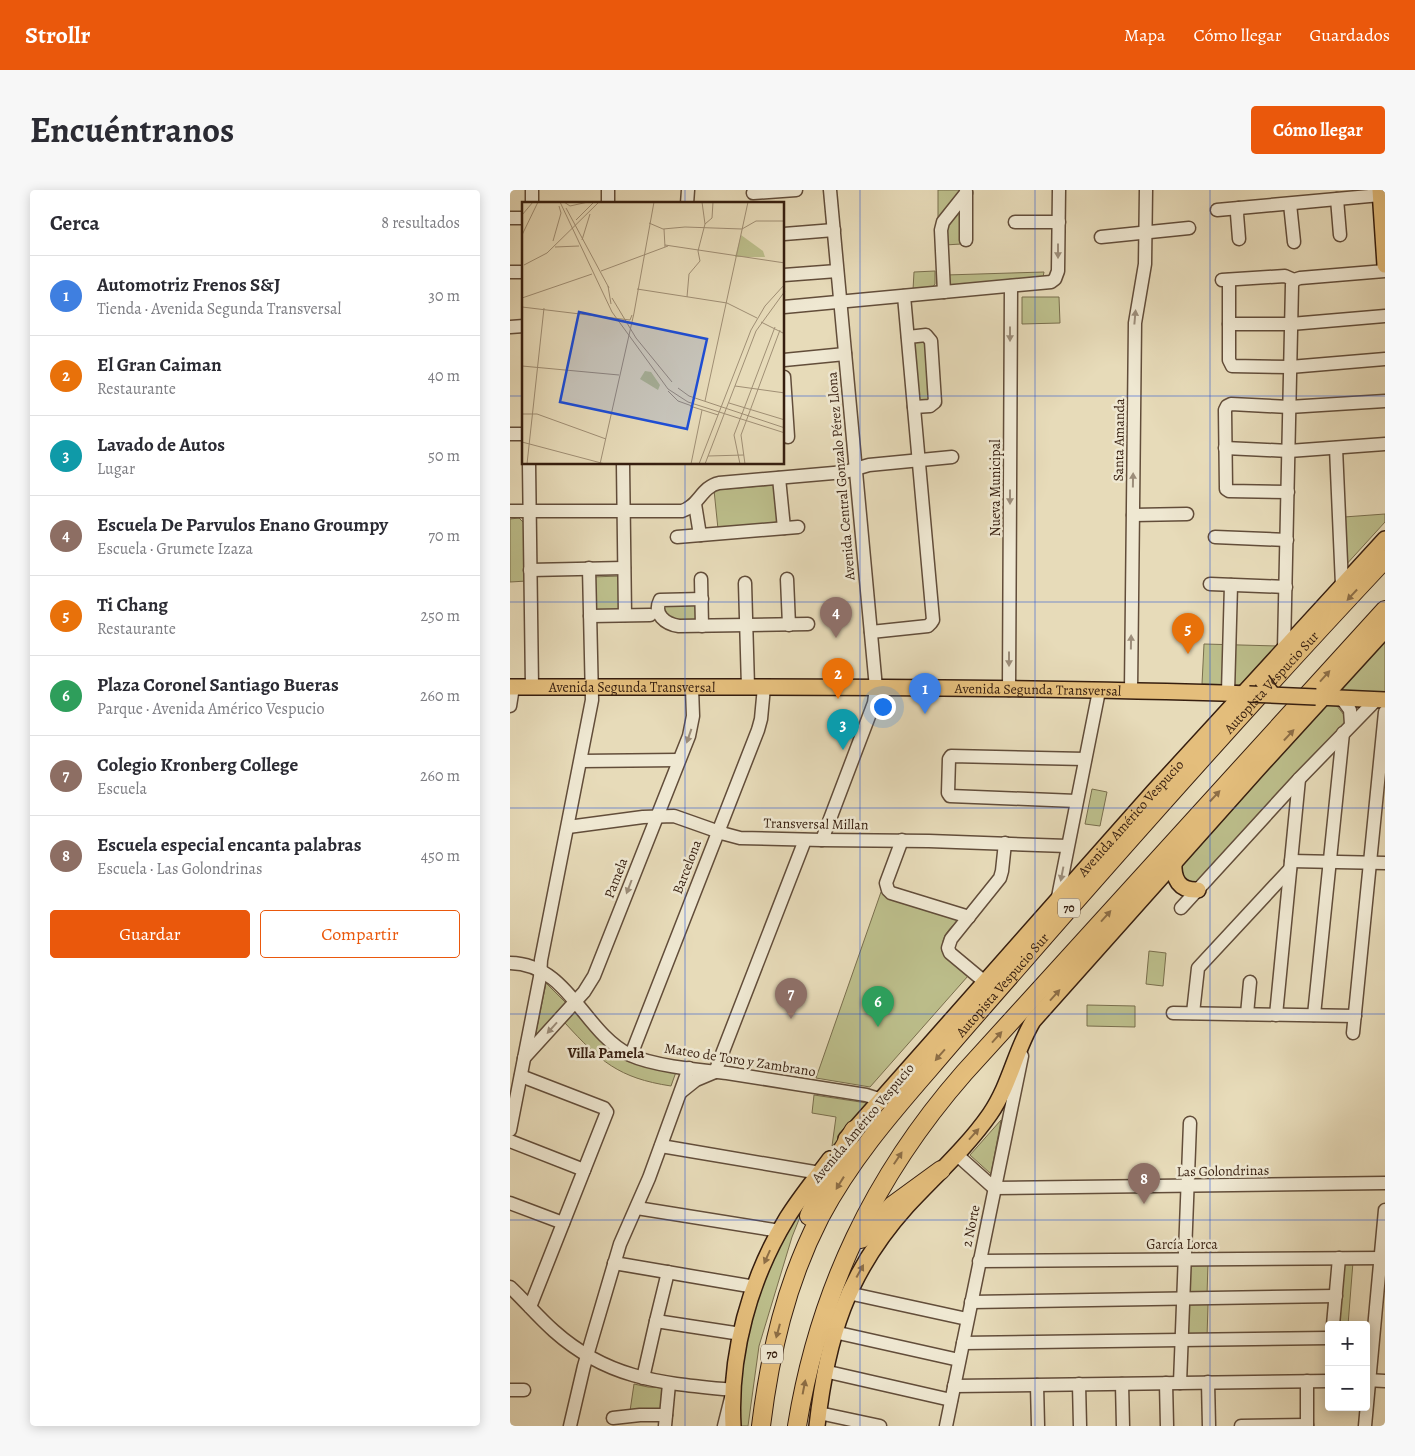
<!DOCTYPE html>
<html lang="es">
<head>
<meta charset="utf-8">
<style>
	:root { --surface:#fff; --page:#f7f7f7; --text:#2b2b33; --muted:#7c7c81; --line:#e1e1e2; --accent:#ea580c }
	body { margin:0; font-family:Alegreya,serif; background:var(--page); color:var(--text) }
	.controls { position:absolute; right:15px; bottom:15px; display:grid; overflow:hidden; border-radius:5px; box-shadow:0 2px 12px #0003 }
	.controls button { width:45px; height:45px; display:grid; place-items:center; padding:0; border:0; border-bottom:1px solid var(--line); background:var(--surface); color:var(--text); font:25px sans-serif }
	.you { position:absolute; left:372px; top:516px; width:18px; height:18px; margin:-12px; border:4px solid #fff; border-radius:50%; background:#1a73e8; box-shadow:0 0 0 8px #1a73e833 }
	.badge { display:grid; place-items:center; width:32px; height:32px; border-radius:50%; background:var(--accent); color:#fff; font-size:16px; font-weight:700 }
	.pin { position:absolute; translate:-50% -41px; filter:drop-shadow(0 1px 2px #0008) }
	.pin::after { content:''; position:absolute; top:26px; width:18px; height:15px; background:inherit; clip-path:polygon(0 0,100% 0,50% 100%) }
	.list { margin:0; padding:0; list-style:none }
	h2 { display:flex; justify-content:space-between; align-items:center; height:65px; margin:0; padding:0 20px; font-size:21px }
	h2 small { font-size:16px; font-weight:400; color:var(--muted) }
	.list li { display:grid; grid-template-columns:32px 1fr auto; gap:15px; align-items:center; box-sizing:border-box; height:80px; padding:0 20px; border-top:1px solid var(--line) }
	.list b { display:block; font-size:19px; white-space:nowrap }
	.list p { margin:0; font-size:16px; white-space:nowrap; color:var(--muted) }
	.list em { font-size:16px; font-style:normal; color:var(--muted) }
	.actions { display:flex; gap:10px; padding:15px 20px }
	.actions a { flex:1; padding:11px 0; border:1px solid var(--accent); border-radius:5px; text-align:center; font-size:18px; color:var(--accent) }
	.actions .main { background:var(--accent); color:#fff }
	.map { position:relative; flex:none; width:875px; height:1236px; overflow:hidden; border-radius:5px }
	header { display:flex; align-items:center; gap:30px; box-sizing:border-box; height:70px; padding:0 25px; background:var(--accent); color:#fff }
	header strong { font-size:24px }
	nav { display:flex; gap:28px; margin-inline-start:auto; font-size:18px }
	.intro { display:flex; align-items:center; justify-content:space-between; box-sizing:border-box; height:120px; padding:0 30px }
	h1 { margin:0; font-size:35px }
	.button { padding:12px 22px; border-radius:5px; background:var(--accent); color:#fff; font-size:18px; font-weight:700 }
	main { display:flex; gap:30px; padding:0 30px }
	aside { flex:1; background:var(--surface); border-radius:5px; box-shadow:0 2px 12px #0003 }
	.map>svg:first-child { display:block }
	.green { fill:#bcbe8b; stroke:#796e4d }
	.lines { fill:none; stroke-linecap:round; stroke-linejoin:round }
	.minor-casing { stroke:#624d3a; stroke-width:15 }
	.major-casing { stroke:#361e0f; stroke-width:18 }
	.highway-casing { stroke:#361e0f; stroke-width:20 }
	.minor { stroke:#efe8d2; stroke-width:12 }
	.major { stroke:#e4be7c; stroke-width:15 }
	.highway { stroke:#e4be7c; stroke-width:18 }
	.major-bridge-casing { stroke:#361e0f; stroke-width:18; stroke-linecap:butt }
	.major-bridge { stroke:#e4be7c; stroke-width:15 }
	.oneway { fill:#9c8d7a }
	.oneway2 { fill:#8d6e46 }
	.grid { fill:none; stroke:#1d4ed8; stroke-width:1; stroke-opacity:0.55 }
	.labels { text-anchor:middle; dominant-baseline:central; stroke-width:5; stroke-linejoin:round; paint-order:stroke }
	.shield { fill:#efe8d2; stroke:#6e5b4a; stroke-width:1 }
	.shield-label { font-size:12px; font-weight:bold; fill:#361e0f }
	.street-label { font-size:14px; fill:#361e0f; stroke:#efe8d2 }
	.neighbourhood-label { font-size:15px; font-weight:bold; fill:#361e0f; stroke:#efe8d2 }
	.inset-road { fill:none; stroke:#a08f75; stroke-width:1 }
	.view { fill:#1d4ed8; fill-opacity:0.15; stroke:#1d4ed8; stroke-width:2.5 }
	.inset-edge { fill:none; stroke:#361e0f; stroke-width:2.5 }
</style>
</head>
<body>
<header>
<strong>Strollr</strong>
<nav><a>Mapa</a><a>Cómo llegar</a><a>Guardados</a></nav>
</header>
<div class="intro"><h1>Encuéntranos</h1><a class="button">Cómo llegar</a></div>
<main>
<aside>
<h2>Cerca<small>8 resultados</small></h2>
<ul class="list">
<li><span class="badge" style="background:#3f7fe0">1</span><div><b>Automotriz Frenos S&amp;J</b><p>Tienda · Avenida Segunda Transversal</p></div><em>30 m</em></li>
<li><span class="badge" style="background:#e8710a">2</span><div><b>El Gran Caiman</b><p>Restaurante</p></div><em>40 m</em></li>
<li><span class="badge" style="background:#0f9aa8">3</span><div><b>Lavado de Autos</b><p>Lugar</p></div><em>50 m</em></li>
<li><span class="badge" style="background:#8d6e63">4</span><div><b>Escuela De Parvulos Enano Groumpy</b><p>Escuela · Grumete Izaza</p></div><em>70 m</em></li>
<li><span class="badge" style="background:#e8710a">5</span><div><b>Ti Chang</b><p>Restaurante</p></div><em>250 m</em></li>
<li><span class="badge" style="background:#2e9e5b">6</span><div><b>Plaza Coronel Santiago Bueras</b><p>Parque · Avenida Américo Vespucio</p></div><em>260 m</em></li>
<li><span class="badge" style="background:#8d6e63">7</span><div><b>Colegio Kronberg College</b><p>Escuela</p></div><em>260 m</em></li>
<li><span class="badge" style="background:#8d6e63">8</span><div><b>Escuela especial encanta palabras</b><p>Escuela · Las Golondrinas</p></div><em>450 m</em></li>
</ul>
<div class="actions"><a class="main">Guardar</a><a>Compartir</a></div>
</aside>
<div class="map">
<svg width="875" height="1236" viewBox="0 0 875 1236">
	<rect width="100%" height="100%" fill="#e7dbb9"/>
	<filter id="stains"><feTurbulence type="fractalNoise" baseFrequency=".004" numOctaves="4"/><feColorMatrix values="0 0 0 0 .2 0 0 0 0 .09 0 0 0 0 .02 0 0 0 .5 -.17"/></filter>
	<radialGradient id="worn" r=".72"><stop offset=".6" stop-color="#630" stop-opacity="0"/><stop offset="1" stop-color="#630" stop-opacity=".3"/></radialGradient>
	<g class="green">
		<polygon points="428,0 450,0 450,4 428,30"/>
		<polygon points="451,16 451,54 435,55 438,31"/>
		<polygon points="425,81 425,94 422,98 403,100 404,82"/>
		<polygon points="534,82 533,87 439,97 436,85"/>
		<polygon points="512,107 549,107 550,133 512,134"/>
		<polygon points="413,148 418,154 423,209 408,214 403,149"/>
		<polygon points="264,295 268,332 208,339 204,300"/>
		<polygon points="875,324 875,332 834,377 834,327"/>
		<polygon points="9,328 14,333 17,391 0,392 0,329"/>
		<polygon points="111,386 112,421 83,422 81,387"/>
		<polygon points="185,411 186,430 159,430 150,412"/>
		<polygon points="875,444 875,505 822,503"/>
		<polygon points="694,454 767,456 734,495 692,494"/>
		<polygon points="813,514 827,516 834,525 836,533 690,693 677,693 667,675"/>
		<polygon points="582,599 597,602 590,636 575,634"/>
		<path d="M371 702 452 726C443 736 430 745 433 759L458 786 360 897 306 888Z"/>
		<polygon points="639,761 656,763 653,796 636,794"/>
		<polygon points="36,793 56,813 25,847"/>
		<polygon points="577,815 625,816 625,837 577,836"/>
		<path d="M64 822 85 842 166 882 161 896C108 888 90 871 55 833Z"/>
		<polygon points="304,905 357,913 359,918 322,956 326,927 302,923"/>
		<polygon points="491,930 481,984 460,965"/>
		<polygon points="304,992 282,1047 249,1156 238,1236 226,1236 230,1167 257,1077"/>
		<polygon points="677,1071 698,1072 697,1106 676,1105"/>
		<polygon points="830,1071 843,1072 838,1135 825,1135"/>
		<polygon points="676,1113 698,1114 697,1148 675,1147"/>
		<polygon points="124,1194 138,1197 155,1198 152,1221 120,1221"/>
	</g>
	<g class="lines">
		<g class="minor-casing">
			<g id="minor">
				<polyline points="456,2 456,50"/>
				<polyline points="243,3 286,0"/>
				<polyline points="827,9 830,45"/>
				<polyline points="22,14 22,0"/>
				<polyline points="98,14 98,0"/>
				<polyline points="177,14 178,0"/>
				<polyline points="780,14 784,52"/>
				<polyline points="707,20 729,18"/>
				<polyline points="0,28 14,28"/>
				<polyline points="505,32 549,32"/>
				<polyline points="274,44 324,40"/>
				<polyline points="591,47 679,38"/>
				<polyline points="729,49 727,24 729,18 870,5"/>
				<polyline points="0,82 14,82"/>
				<polyline points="274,85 327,81"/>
				<polyline points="712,90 775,86 784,90 790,88 875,81"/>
				<polyline points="719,90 719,170 722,176 780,177 875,169"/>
				<polyline points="434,102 431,40 433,32 456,3"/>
				<polyline points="274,117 541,92 545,89 548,81 549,0"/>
				<polyline points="719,134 781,134 875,126"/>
				<polyline points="0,137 14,136"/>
				<polyline points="398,147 416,145 421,151 425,212 420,216 404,217"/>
				<polyline points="274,170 335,164"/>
				<polyline points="274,187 278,247"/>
				<polyline points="0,244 14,244"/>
				<polyline points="715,258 779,261 875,254"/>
				<polyline points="826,258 832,395"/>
				<polyline points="19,274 22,497"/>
				<polyline points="113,274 115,425"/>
				<polyline points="269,288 274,338"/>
				<polyline points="778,302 719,301 716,299 715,220 717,216 721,214 779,217 875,211"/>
				<polyline points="185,314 190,345"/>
				<path d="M0 321H172C189 316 191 297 209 293L335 282 359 275 442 267"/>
				<polyline points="623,325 677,324"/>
				<polyline points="167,347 288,337"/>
				<polyline points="705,347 777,350"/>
				<polyline points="20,380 114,378"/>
				<polyline points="191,389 192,436"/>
				<polyline points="277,389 279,435"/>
				<polyline points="235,393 238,497"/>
				<polyline points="700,394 776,397"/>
				<path d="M192 409 150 410C143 424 155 434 169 436L298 434"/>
				<polyline points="80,426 140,425"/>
				<polyline points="361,442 418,436 421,433 423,430 394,106"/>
				<polyline points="774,459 782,95 784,90"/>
				<polyline points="499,500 501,96"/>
				<polyline points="621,501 625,133 635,74 636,0"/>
				<polyline points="718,502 721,395"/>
				<polyline points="832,509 840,520 841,534"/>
				<polyline points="0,516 3,497"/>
				<polyline points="71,571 169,570"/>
				<polyline points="566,611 440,606 438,603 439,569 441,566 575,569"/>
				<polyline points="58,637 133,627 164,626 215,644 230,648 312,650 419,651 557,656"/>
				<polyline points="312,650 364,513 366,498 320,0"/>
				<polyline points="392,650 376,693 378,700 381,703 459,727"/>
				<polyline points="781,671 875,673"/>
				<polyline points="547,712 589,501"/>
				<polyline points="671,718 789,589 866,510"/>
				<path d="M0 773C59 774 73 842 120 865 144 876 189 880 217 883 263 890 310 898 356 905L372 910"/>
				<polyline points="476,793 440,763 438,758 441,749 490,688 492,681 495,653"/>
				<polyline points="663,823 845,826"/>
				<polyline points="683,823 688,778 780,679"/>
				<polyline points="737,824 740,792"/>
				<polyline points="766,825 789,589"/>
				<polyline points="804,825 833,543"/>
				<polyline points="843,843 875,522"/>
				<polyline points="121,865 248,540 251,529 254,497"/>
				<polyline points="14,868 74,802 84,786 179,546 183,526 182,498"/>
				<polyline points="205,882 295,650"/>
				<polyline points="11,886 94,918 97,922 20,1117"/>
				<polyline points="171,902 186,890 205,882"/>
				<polyline points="0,940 30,787 31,770 82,510 79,378"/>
				<polyline points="0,951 74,980"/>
				<polyline points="151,956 310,983"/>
				<polyline points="446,964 484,998 875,993"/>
				<polyline points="0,1013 53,1033"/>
				<polyline points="127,1018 270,1041"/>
				<polyline points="469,1071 875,1068"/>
				<polyline points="104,1073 245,1097"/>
				<path d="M0 1097C15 1111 28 1127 44 1141 99 1190 152 1193 223 1200L214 1236"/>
				<polyline points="338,1103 457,1129"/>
				<polyline points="461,1112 826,1106"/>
				<polyline points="146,1131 231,1144"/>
				<polyline points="823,1135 829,1068"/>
				<polyline points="324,1142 449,1170"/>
				<polyline points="453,1153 819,1148"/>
				<polyline points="314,1181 441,1210"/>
				<polyline points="133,1188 146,1131 158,1082"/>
				<polyline points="856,1190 875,1191"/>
				<polyline points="797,1191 797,1236"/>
				<polyline points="698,1192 699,1236"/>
				<polyline points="656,1193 657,1236"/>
				<polyline points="670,1193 680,933"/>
				<polyline points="569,1194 570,1236"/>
				<polyline points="612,1194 613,1236"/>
				<polyline points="527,1195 528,1236"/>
				<polyline points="444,1196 819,1191"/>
				<polyline points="0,1200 14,1200"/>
				<polyline points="309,1223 370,1236"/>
				<polyline points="103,1228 130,1225 156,1225"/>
				<polyline points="60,1236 74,1176 110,1054 139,988 179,878"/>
				<polyline points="155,1236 159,1194"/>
				<polyline points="436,1236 512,866"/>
				<polyline points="731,1236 797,1235"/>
				<polyline points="855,1236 875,1020"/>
			</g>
		</g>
		<g class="major-casing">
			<g id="major">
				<polyline points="870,0 875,75"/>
				<path id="s1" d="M0 497C246 497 493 496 739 504"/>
				<polyline points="807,507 875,510"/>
				<path d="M664 672C663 689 669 701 688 700"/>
				<path id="s2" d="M336 949 644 601 875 349"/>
				<path d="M223 1236C219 1164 240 1089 277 1028 290 1007 306 988 320 969"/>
				<path d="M307 1236C317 1148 336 1084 397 1016 424 987 458 956 480 924 500 895 505 861 523 831L746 581 875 440"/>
			</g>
		</g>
		<g class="highway-casing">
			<g id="highway">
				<polyline points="299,1026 318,985 344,940"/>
				<polyline points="351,1049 383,1015 431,980"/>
				<path id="s3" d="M251 1236C260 1163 276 1093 310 1027 339 972 379 925 420 878 448 845 477 812 506 779 627 640 749 503 875 369"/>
				<path d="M287 1236C309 1101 364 986 454 883L875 420"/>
			</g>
		</g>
		<use href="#minor" class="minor"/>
		<use href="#major" class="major"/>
		<use href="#highway" class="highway"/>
		<g class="major-bridge-casing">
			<g id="major-bridge">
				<polyline points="752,490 762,504"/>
				<polyline points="739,504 806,507"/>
			</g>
		</g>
		<use href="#major-bridge" class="major-bridge"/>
	</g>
	<defs><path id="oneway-solid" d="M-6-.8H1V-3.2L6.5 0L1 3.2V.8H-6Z" transform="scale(1.25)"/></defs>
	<g class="oneway">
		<use href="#oneway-solid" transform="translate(548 61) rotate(90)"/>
		<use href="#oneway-solid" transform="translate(625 127) rotate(-85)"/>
		<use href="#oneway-solid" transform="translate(500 144) rotate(90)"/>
		<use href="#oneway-solid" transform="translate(623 290) rotate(-89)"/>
		<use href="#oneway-solid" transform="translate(500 307) rotate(90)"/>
		<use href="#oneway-solid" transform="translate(621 452) rotate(-89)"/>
		<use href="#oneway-solid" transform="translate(499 469) rotate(90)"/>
		<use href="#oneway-solid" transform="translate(179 546) rotate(109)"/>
		<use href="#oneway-solid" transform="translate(552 684) rotate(101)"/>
		<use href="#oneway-solid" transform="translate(119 697) rotate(111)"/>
		<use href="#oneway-solid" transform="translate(42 838) rotate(132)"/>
	</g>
	<g class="oneway2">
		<use href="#oneway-solid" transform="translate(842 405) rotate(133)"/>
		<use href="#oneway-solid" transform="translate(815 486) rotate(-48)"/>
		<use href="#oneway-solid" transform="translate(779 545) rotate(-47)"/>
		<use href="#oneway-solid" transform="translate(705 606) rotate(-47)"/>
		<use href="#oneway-solid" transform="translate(596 726) rotate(-48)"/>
		<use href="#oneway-solid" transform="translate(545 805) rotate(-48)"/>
		<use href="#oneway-solid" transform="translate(487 847) rotate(-48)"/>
		<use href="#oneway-solid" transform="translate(430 865) rotate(131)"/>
		<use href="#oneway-solid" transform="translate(464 944) rotate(-48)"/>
		<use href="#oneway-solid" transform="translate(388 968) rotate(-56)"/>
		<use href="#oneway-solid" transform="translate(330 993) rotate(122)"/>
		<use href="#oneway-solid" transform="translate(257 1067) rotate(114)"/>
		<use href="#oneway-solid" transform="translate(350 1081) rotate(-61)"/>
		<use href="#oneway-solid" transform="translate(268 1141) rotate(105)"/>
		<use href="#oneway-solid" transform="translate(294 1197) rotate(-79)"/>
	</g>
	<path class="grid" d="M175 0V14M350 0V1236M525 0V1236M700 0V1236M0 206H14M274 206H875M175 274V1236M0 412H875M0 618H875M0 824H875M0 1030H875"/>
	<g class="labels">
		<g class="shield">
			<rect x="548" y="708.5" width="22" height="19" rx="4"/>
			<rect x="251" y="1154.5" width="22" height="19" rx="4"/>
		</g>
		<g class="shield-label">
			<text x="559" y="718">70</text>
			<text x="262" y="1164">70</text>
		</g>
		<g class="street-label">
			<text transform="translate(609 250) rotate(-89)">Santa Amanda</text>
			<text transform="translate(331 286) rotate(-95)">Avenida Central Gonzalo Pérez Llona</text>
			<text transform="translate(485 298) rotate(-90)">Nueva Municipal</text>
			<text stroke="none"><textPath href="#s3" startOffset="919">Autopista Vespucio Sur</textPath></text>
			<text stroke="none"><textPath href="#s1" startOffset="122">Avenida Segunda Transversal</textPath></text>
			<text stroke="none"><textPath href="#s1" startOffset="528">Avenida Segunda Transversal</textPath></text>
			<text stroke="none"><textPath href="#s2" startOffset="429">Avenida Américo Vespucio</textPath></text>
			<text transform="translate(306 634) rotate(1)">Transversal Millan</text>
			<text transform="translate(177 677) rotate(-69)">Barcelona</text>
			<text transform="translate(106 688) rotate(-69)">Pamela</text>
			<text stroke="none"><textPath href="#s3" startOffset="514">Autopista Vespucio Sur</textPath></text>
			<text transform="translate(230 870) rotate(9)">Mateo de Toro y Zambrano</text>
			<text transform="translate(353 933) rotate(-50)">Avenida Américo Vespucio</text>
			<text transform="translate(713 981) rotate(-1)">Las Golondrinas</text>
			<text transform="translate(461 1036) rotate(-78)">2 Norte</text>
			<text x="672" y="1054">García Lorca</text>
		</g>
		<g class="neighbourhood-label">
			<text x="96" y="863">Villa Pamela</text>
		</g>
	</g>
	<g transform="translate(12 12)">
		<rect width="262" height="262" fill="#e7dbb9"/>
		<path d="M219 33 241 49 243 55H213ZM123 169 129 170 138 183 136 188 118 177Z" fill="#bcbe8b"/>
		<path class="inset-road" d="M38 0 90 110 146 187 166 200 263 231M42 0 48 4 66 0M44 6 87 86M0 13 11 0M54 18 72 0M127 21 141 27 163 25 220 27 234 19H263M183 22 190 16 191 0M142 27 143 45M0 33 16 0M60 38 68 12M31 39 39 11 37 4M143 43 263 61M33 45 57 44M2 63 25 51 77 0M79 69 146 44M86 84 89 102M115 87 205 101 235 116M165 95 167 72 178 59 176 49 183 22 180 0M0 96 70 72M90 96 114 136 150 180M0 105 108 118 110 113M239 120 263 132M0 164 97 173M213 184 263 191M156 186 167 194 263 226M146 189 156 199 170 204M183 199 226 0M207 201 263 218M168 204 196 213M0 212H15L84 237M0 240 83 262M186 254 222 253M5 262 22 106M78 262 112 111 132 0M169 262 180 208M177 262 229 128 243 104 263 82M183 262 234 129 263 89M218 262 212 233 253 125M223 262 219 233 258 128"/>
		<path class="view" d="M57 110 185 137 165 227 38 200Z"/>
		<rect width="262" height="262" class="inset-edge"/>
	</g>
	<rect width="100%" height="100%" filter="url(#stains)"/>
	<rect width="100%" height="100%" fill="url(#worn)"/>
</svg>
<div class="controls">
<button>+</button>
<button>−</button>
</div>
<div class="you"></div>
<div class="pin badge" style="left:415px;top:524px;background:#3f7fe0">1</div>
<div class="pin badge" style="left:328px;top:509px;background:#e8710a">2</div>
<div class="pin badge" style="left:333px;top:560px;background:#0f9aa8">3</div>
<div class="pin badge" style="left:326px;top:448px;background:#8d6e63">4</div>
<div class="pin badge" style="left:678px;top:464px;background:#e8710a">5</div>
<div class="pin badge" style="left:368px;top:837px;background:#2e9e5b">6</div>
<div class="pin badge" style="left:281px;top:829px;background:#8d6e63">7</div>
<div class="pin badge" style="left:634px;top:1014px;background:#8d6e63">8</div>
</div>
</main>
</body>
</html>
